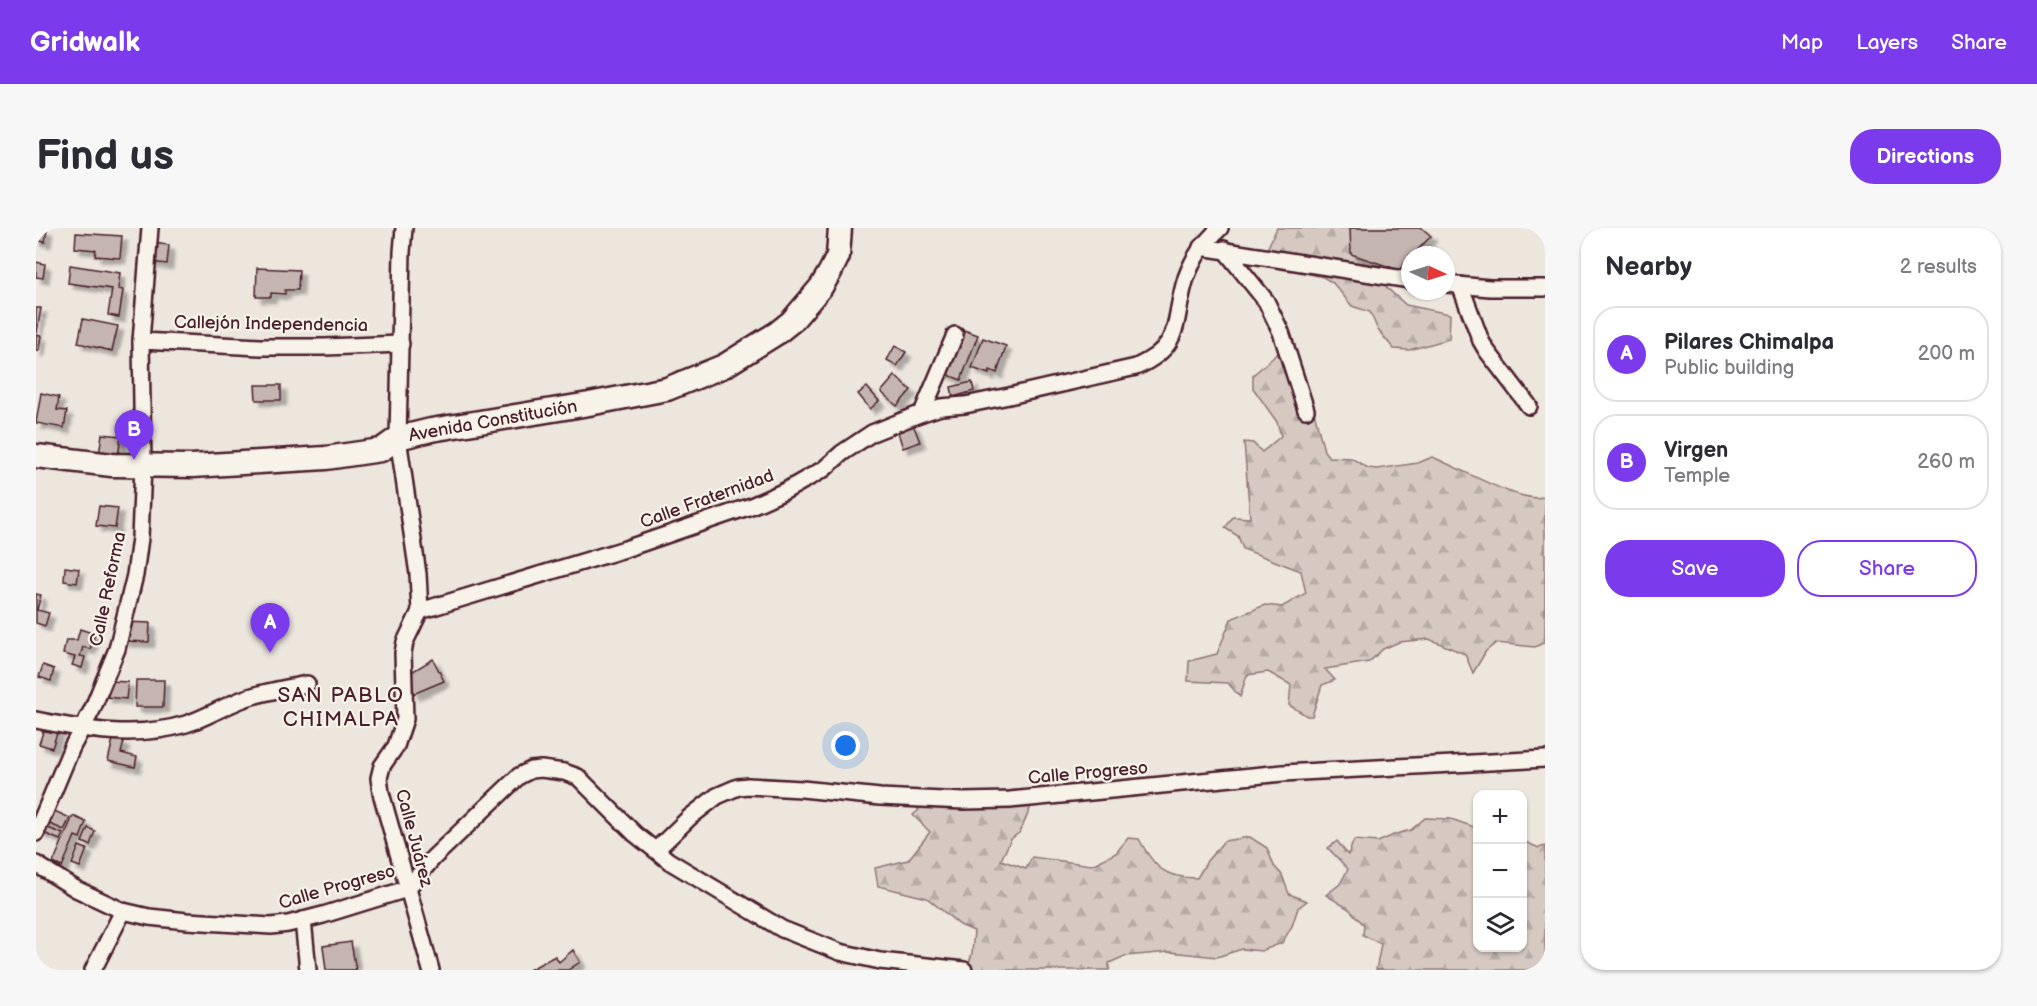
<!DOCTYPE html>
<html lang="en">
<head>
<meta charset="utf-8">
<style>
	:root { --surface:#fff; --page:#f7f7f7; --text:#2b2b33; --muted:#7c7c81; --line:#e1e1e2; --accent:#7c3aed }
	body { margin:0; font-family:"Balsamiq Sans",sans-serif; background:var(--page); color:var(--text) }
	.controls { position:absolute; right:18px; bottom:18px; display:grid; overflow:hidden; border-radius:12px; box-shadow:0 2px 4px #0004 }
	.controls button { width:54px; height:54px; display:grid; place-items:center; padding:0; border:0; border-bottom:2px solid var(--line); background:var(--surface); color:var(--text); font:30px sans-serif }
	.compass { position:absolute; left:1365px; top:18px; width:54px; height:54px; border-radius:50%; background:var(--surface); box-shadow:0 2px 4px #0004; rotate:94deg }
	.you { position:absolute; left:810px; top:518px; width:21px; height:21px; margin:-15px; border:4px solid #fff; border-radius:50%; background:#1a73e8; box-shadow:0 0 0 9px #1a73e833 }
	.badge { display:grid; place-items:center; width:39px; height:39px; border-radius:50%; background:var(--accent); color:#fff; font-size:20px; font-weight:700 }
	.pin { position:absolute; translate:-50% -50px; filter:drop-shadow(0 2px 3px #0008) }
	.pin::after { content:''; position:absolute; top:32px; width:21px; height:18px; background:inherit; clip-path:polygon(0 0,100% 0,50% 100%) }
	.list { margin:0; padding:0; list-style:none }
	h2 { display:flex; justify-content:space-between; align-items:center; height:78px; margin:0; padding:0 24px; font-size:26px }
	h2 small { font-size:20px; font-weight:400; color:var(--muted) }
	.list li { display:grid; grid-template-columns:39px 1fr auto; gap:18px; align-items:center; box-sizing:border-box; height:96px; margin:0 12px 12px; padding:0 12px; border:2px solid var(--line); border-radius:24px }
	.list b { display:block; font-size:22px; white-space:nowrap }
	.list p { margin:0; font-size:20px; white-space:nowrap; color:var(--muted) }
	.list em { font-size:20px; font-style:normal; color:var(--muted) }
	.actions { display:flex; gap:12px; padding:18px 24px }
	.actions a { flex:1; padding:14px 0; border:2px solid var(--accent); border-radius:24px; text-align:center; font-size:21px; color:var(--accent) }
	.actions .main { background:var(--accent); color:#fff }
	.icon { flex:none; width:33px; height:33px; fill:none; stroke:currentColor; stroke-width:2; stroke-linecap:round; stroke-linejoin:round }
	.map { position:relative; flex:none; width:1509px; height:742px; overflow:hidden; border-radius:24px }
	header { display:flex; align-items:center; gap:36px; box-sizing:border-box; height:84px; padding:0 30px; background:var(--accent); color:#fff }
	header strong { font-size:28px }
	nav { display:flex; gap:33px; margin-inline-start:auto; font-size:21px }
	.intro { display:flex; align-items:center; justify-content:space-between; box-sizing:border-box; height:144px; padding:0 36px }
	h1 { margin:0; font-size:42px }
	.button { padding:15px 27px; border-radius:24px; background:var(--accent); color:#fff; font-size:21px; font-weight:700 }
	main { display:flex; gap:36px; padding:0 36px }
	aside { flex:1; background:var(--surface); border-radius:24px; box-shadow:0 2px 4px #0004 }
	.map>svg:first-child { display:block }
	.forest { fill:url(#forest-firs); stroke:#907476; stroke-width:1.5 }
	.building { fill:#c4b5b0; stroke:#4a1f2b; stroke-width:1.5; filter:url(#shadow) }
	.lines { fill:none; stroke-linecap:round; stroke-linejoin:round }
	.street-casing { stroke:#4a1f2b; stroke-width:20 }
	.secondary-casing { stroke:#4a1f2b; stroke-width:27 }
	.street { stroke:#f7f3e8; stroke-width:15 }
	.secondary { stroke:#f7f3e8; stroke-width:22 }
	.labels { text-anchor:middle; dominant-baseline:central; stroke-width:4.5; stroke-linejoin:round; paint-order:stroke }
	.street-label { font-size:18px; fill:#4a1f2b; stroke:#f7f3e8 }
	.quarter-label { font-size:21px; letter-spacing:1.5px; fill:#4a1f2b; stroke:#f7f3e8 }
</style>
</head>
<body>
<header>
<strong>Gridwalk</strong>
<nav><a>Map</a><a>Layers</a><a>Share</a></nav>
</header>
<div class="intro"><h1>Find us</h1><a class="button">Directions</a></div>
<main>
<div class="map">
<svg width="1509" height="742" viewBox="0 0 1509 742">
	<defs>
		<pattern id="forest-firs" width="22" height="20" patternUnits="userSpaceOnUse" patternTransform="scale(1.5)"><rect width="22" height="20" fill="#d5c9c2"/><path d="M5 1l3.5 6h-7zM16 11l3.5 6h-7z" fill="#b8aca7"/></pattern>
		<filter id="shadow"><feDropShadow dx="5.5" dy="5.5" stdDeviation="1.5" flood-color="#0004"/></filter>
	</defs>
	<rect width="100%" height="100%" fill="#ece6dd"/>
	<filter id="ink" filterUnits="userSpaceOnUse"><feTurbulence type="fractalNoise" baseFrequency=".0167" numOctaves="2"/><feDisplacementMap in="SourceGraphic" scale="12" xChannelSelector="R" yChannelSelector="G"/><feConvolveMatrix kernelMatrix="1 2 1 2 8 2 1 2 1" color-interpolation-filters="sRGB"/></filter>
	<g filter="url(#ink)">
		<g class="forest">
			<polygon points="1241,0 1356,0 1342,26 1351,60 1370,77 1414,86 1413,111 1373,122 1358,121 1342,102 1334,84 1316,78 1297,55 1287,49 1260,43 1232,19"/>
			<path d="M1249 119 1261 171 1277 180 1288 223 1293 229 1315 230 1332 240 1341 241 1382 235 1396 229C1418 237 1490 279 1509 268V414L1499 419 1460 415 1450 423 1437 445 1429 426 1393 411 1363 414 1347 421 1333 434 1289 441 1299 452 1286 457 1276 488H1271L1253 477 1255 457 1232 444 1211 447 1204 469 1192 455 1152 453 1153 433 1181 426 1195 391 1229 377 1246 379 1270 365 1265 343 1207 321 1202 308 1189 300 1197 289 1214 290 1208 214 1217 215 1226 224 1245 208 1241 194 1217 160V147Z"/>
			<path d="M980 562 994 581 984 604 975 611 965 632 990 641 996 629 1056 637 1080 625 1092 610 1103 611C1118 639 1128 650 1161 650L1171 633 1188 613 1214 609 1231 620 1238 638 1246 647 1253 666 1271 673 1262 680 1256 698 1246 715 1225 723 1206 721 1181 729 1134 724 1089 728 1073 735V742H931L936 725 938 703 924 697 891 670 842 658 839 640 872 632 894 604 877 587 883 582 878 578 927 574 956 565Z"/>
			<polygon points="1389,590 1415,591 1441,600 1442,720 1486,720 1487,613 1503,620 1509,618 1509,742 1340,742 1345,716 1327,707 1328,697 1313,681 1290,667 1304,656 1312,641 1292,620 1301,613 1312,627 1318,612 1342,614 1360,606 1375,602"/>
		</g>
		<g class="building">
			<polygon points="0,0 11,1 9,14 0,12"/>
			<polygon points="1314,0 1386,0 1395,8 1377,27 1374,27 1374,30 1363,42 1315,26"/>
			<polygon points="40,5 86,8 84,30 59,28 60,22 39,20"/>
			<polygon points="108,14 133,17 131,36 106,33"/>
			<polygon points="0,34 9,36 7,50 0,49"/>
			<polygon points="34,37 84,45 82,61 87,62 83,89 72,87 76,61 32,55"/>
			<polygon points="221,40 263,42 262,62 249,62 249,66 235,65 235,69 220,69"/>
			<polygon points="0,80 5,80 1,105 0,104"/>
			<polygon points="47,91 82,98 76,123 42,115"/>
			<polygon points="922,100 942,107 925,152 905,144"/>
			<polygon points="0,107 5,108 3,122 0,123"/>
			<polygon points="947,110 970,118 961,145 954,142 953,146 936,140"/>
			<polygon points="859,118 870,124 861,138 851,132"/>
			<polygon points="859,148 875,162 861,178 845,164"/>
			<polygon points="936,154 938,163 917,169 915,159"/>
			<polygon points="219,157 245,157 245,172 220,172"/>
			<polygon points="831,159 843,173 834,181 822,166"/>
			<polygon points="5,165 23,169 21,182 31,183 28,200 0,195"/>
			<polygon points="877,196 884,214 867,220 861,202"/>
			<polygon points="66,206 85,208 82,229 63,227"/>
			<polygon points="63,278 82,280 79,300 60,298"/>
			<polygon points="29,339 43,341 41,355 28,353"/>
			<polygon points="0,366 5,367 1,382 13,385 9,398 0,395"/>
			<polygon points="89,394 114,395 113,414 88,413"/>
			<polygon points="44,401 59,406 54,421 47,419 44,428 49,429 46,440 36,437 39,429 27,426 30,412 41,412"/>
			<polygon points="397,431 408,453 377,466 372,446"/>
			<polygon points="7,437 18,441 15,453 3,449"/>
			<polygon points="100,452 128,452 127,479 99,479"/>
			<polygon points="72,453 92,454 90,471 70,469"/>
			<polygon points="10,495 23,499 16,520 3,516"/>
			<polygon points="77,511 88,514 85,525 101,529 99,539 72,533"/>
			<polygon points="12,580 34,590 28,602 14,596 12,600 27,606 24,612 3,603"/>
			<polygon points="37,588 50,594 44,610 39,608 26,639 17,635"/>
			<polygon points="52,600 59,603 54,617 46,614"/>
			<polygon points="43,618 51,621 44,639 36,636"/>
			<polygon points="315,714 320,742 290,742 287,718"/>
			<polygon points="537,722 544,734 532,742 493,742 519,728 523,734"/>
		</g>
		<g class="lines">
			<g class="street-casing">
				<g id="street">
					<polyline points="368,0 366,24 362,210 382,346 384,383 369,414 367,425 369,491 360,518 346,538 343,550 345,565 395,742"/>
					<polyline points="1165,19 1374,52"/>
					<polyline points="1188,21 1230,73 1245,104 1270,182"/>
					<polyline points="1410,56 1454,60 1509,60"/>
					<polyline points="1424,57 1445,113 1451,123 1493,178"/>
					<polyline points="105,113 224,119 289,119 365,116"/>
					<polyline points="886,185 919,107"/>
					<path d="M384 383 589 321 715 278 749 263 788 241 806 225 836 205 886 185 905 179 929 177 973 168 1100 139C1149 117 1136 93 1150 50 1158 28 1167 16 1184 0"/>
					<path d="M0 492C49 502 100 511 150 496 172 489 191 476 213 469 232 463 252 460 271 456"/>
					<polyline points="0,605 36,519 56,482 81,421 99,347 104,310 107,238 105,113 114,0"/>
					<polyline points="620,622 654,589 681,568 702,559 712,558 766,561 844,569 928,573 974,572 1247,545 1509,531"/>
					<polyline points="0,636 40,661 87,683 113,689 151,693 235,698 252,696 287,687 371,661 397,630 483,548 495,542 505,541 528,544 542,549 599,606 633,633 746,701 804,724 844,733 928,742"/>
					<polyline points="267,692 272,742"/>
					<polyline points="57,742 87,683"/>
				</g>
			</g>
			<g class="secondary-casing">
				<polyline id="secondary" points="0,228 76,237 156,238 290,230 345,222 362,210 395,202 553,176 631,161 688,138 741,105 756,93 785,59 794,44 802,28 804,0"/>
			</g>
			<use href="#street" class="street"/>
			<use href="#secondary" class="secondary"/>
		</g>
	</g>
	<g class="labels">
		<g class="street-label">
			<text transform="translate(235 96) rotate(1)">Callejón Independencia</text>
			<text transform="translate(457 193) rotate(-10)">Avenida Constitución</text>
			<text transform="translate(671 271) rotate(-20)">Calle Fraternidad</text>
			<text transform="translate(72 361) rotate(-78)">Calle Reforma</text>
			<text transform="translate(1052 545) rotate(-5)">Calle Progreso</text>
			<text transform="translate(378 610) rotate(75)">Calle Juárez</text>
			<text transform="translate(301 659) rotate(-16)">Calle Progreso</text>
		</g>
		<g class="quarter-label">
			<text x="305" y="467">SAN PABLO<tspan x="305" dy="24">CHIMALPA</tspan></text>
		</g>
	</g>
</svg>
<div class="controls">
<button>+</button>
<button>−</button>
<button><svg class="icon" aria-label="layers" viewBox="0 0 24 24"><path d="M12 4l9 5-9 5-9-5zM3 14l9 5 9-5"/></svg></button>
</div>
<svg class="compass" viewBox="-18 -18 36 36"><path d="M0-13l5 13h-10z" fill="#e53935"/><path d="M0 13l5-13h-10z" fill="#7c7c81"/></svg>
<div class="you"></div>
<div class="pin badge" style="left:234px;top:425px">A</div>
<div class="pin badge" style="left:98px;top:232px">B</div>
</div>
<aside>
<h2>Nearby<small>2 results</small></h2>
<ul class="list">
<li><span class="badge">A</span><div><b>Pilares Chimalpa</b><p>Public building</p></div><em>200 m</em></li>
<li><span class="badge">B</span><div><b>Virgen</b><p>Temple</p></div><em>260 m</em></li>
</ul>
<div class="actions"><a class="main">Save</a><a>Share</a></div>
</aside>
</main>
</body>
</html>
